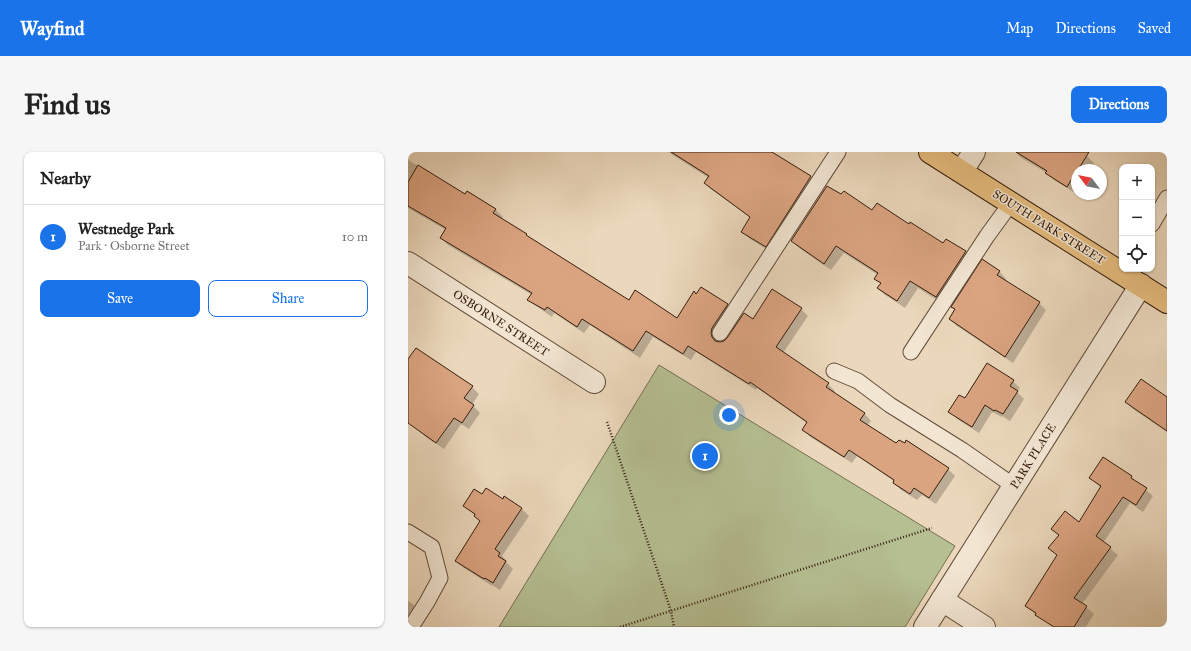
<!DOCTYPE html>
<html lang="en">
<head>
<meta charset="utf-8">
<style>
	:root { --surface:#fff; --page:#f6f6f6; --text:#222; --muted:#767676; --line:#e0e0e0; --accent:#1a73e8 }
	body { margin:0; font-family:"IM FELL Great Primer",serif; background:var(--page); color:var(--text) }
	.controls { position:absolute; right:12px; top:12px; display:grid; overflow:hidden; border-radius:8px; box-shadow:0 1px 3px #0004 }
	.controls button { width:36px; height:36px; display:grid; place-items:center; padding:0; border:0; border-bottom:1px solid var(--line); background:var(--surface); color:var(--text); font:20px sans-serif }
	.compass { position:absolute; left:663px; top:12px; width:36px; height:36px; border-radius:50%; background:var(--surface); box-shadow:0 1px 3px #0004; rotate:302deg }
	.you { position:absolute; left:321px; top:263px; width:14px; height:14px; margin:-10px; border:3px solid #fff; border-radius:50%; background:#1a73e8; box-shadow:0 0 0 6px #1a73e833 }
	.badge { display:grid; place-items:center; width:26px; height:26px; border-radius:50%; background:var(--accent); color:#fff; font-size:13px; font-weight:700 }
	.pin { position:absolute; translate:-50% -50%; border:2px solid #fff; box-shadow:0 1px 4px #0006 }
	.list { margin:0; padding:0; list-style:none }
	h2 { display:flex; justify-content:space-between; align-items:center; height:52px; margin:0; padding:0 16px; font-size:17px }
	h2 small { font-size:13px; font-weight:400; color:var(--muted) }
	.list li { display:grid; grid-template-columns:26px 1fr auto; gap:12px; align-items:center; box-sizing:border-box; height:64px; padding:0 16px; border-top:1px solid var(--line) }
	.list b { display:block; font-size:15px; white-space:nowrap }
	.list p { margin:0; font-size:13px; white-space:nowrap; color:var(--muted) }
	.list em { font-size:13px; font-style:normal; color:var(--muted) }
	.actions { display:flex; gap:8px; padding:12px 16px }
	.actions a { flex:1; padding:9px 0; border:1px solid var(--accent); border-radius:8px; text-align:center; font-size:14px; color:var(--accent) }
	.actions .main { background:var(--accent); color:#fff }
	.icon { flex:none; width:22px; height:22px; fill:none; stroke:currentColor; stroke-width:2; stroke-linecap:round; stroke-linejoin:round }
	.map { position:relative; flex:none; width:759px; height:475px; overflow:hidden; border-radius:8px }
	header { display:flex; align-items:center; gap:24px; box-sizing:border-box; height:56px; padding:0 20px; background:var(--accent); color:#fff }
	header strong { font-size:19px }
	nav { display:flex; gap:22px; margin-inline-start:auto; font-size:14px }
	.intro { display:flex; align-items:center; justify-content:space-between; box-sizing:border-box; height:96px; padding:0 24px }
	h1 { margin:0; font-size:28px }
	.button { padding:10px 18px; border-radius:8px; background:var(--accent); color:#fff; font-size:14px; font-weight:700 }
	main { display:flex; gap:24px; padding:0 24px }
	aside { flex:1; background:var(--surface); border-radius:8px; box-shadow:0 1px 3px #0004 }
	.map>svg:first-child { display:block }
	.green { fill:#b5bf92; stroke:#756e50 }
	.shadow { fill:#0003 }
	.building { fill:#dba481; stroke:#351d0e }
	.lines { fill:none; stroke-linecap:round; stroke-linejoin:round }
	.lane-casing { stroke:#624c3a; stroke-width:17 }
	.street-casing { stroke:#624c3a; stroke-width:24 }
	.primary-casing { stroke:#351d0e; stroke-width:24 }
	.path { stroke:#351d0e; stroke-width:2.5; stroke-dasharray:1 2; stroke-linecap:butt }
	.lane { stroke:#f2e6d3; stroke-width:15 }
	.street { stroke:#f2e6d3; stroke-width:22 }
	.primary { stroke:#e6bc7e; stroke-width:22 }
	.labels { text-anchor:middle; dominant-baseline:central; stroke-width:3; stroke-linejoin:round; paint-order:stroke }
	.street-label { font-size:12px; fill:#351d0e; stroke:#f2e6d3 }
</style>
</head>
<body>
<header>
<strong>Wayfind</strong>
<nav><a>Map</a><a>Directions</a><a>Saved</a></nav>
</header>
<div class="intro"><h1>Find us</h1><a class="button">Directions</a></div>
<main>
<aside>
<h2>Nearby<small></small></h2>
<ul class="list">
<li><span class="badge">1</span><div><b>Westnedge Park</b><p>Park · Osborne Street</p></div><em>10 m</em></li>
</ul>
<div class="actions"><a class="main">Save</a><a>Share</a></div>
</aside>
<div class="map">
<svg width="759" height="475" viewBox="0 0 759 475">
	<rect width="100%" height="100%" fill="#ebd8bc"/>
	<filter id="stains"><feTurbulence type="fractalNoise" baseFrequency=".005" numOctaves="4"/><feColorMatrix values="0 0 0 0 .2 0 0 0 0 .09 0 0 0 0 .02 0 0 0 .5 -.17"/></filter>
	<radialGradient id="worn" r=".72"><stop offset=".6" stop-color="#630" stop-opacity="0"/><stop offset="1" stop-color="#630" stop-opacity=".3"/></radialGradient>
	<polygon class="green" points="251,213 547,394 497,475 91,475"/>
	<g class="shadow">
		<polygon points="260,0 362,0 403,25 410,32 365,101 342,87 335,80 343,66 304,38 297,31 301,26"/>
		<polygon points="608,0 672,0 679,4 686,11 681,18 669,18 669,38 667,41 646,28 639,21 612,5"/>
		<polygon points="0,8 58,43 87,57 95,65 93,67 221,150 270,167 289,144 293,136 320,153 327,160 311,184 310,191 316,190 345,169 393,157 400,164 375,201 420,232 427,239 426,242 456,261 463,269 459,274 489,293 540,317 547,324 528,352 514,343 509,348 493,338 486,331 486,329 449,304 444,311 402,285 395,277 399,271 349,236 348,238 288,200 283,208 245,185 232,206 182,173 176,181 146,161 144,165 128,154 121,147 124,143 40,93 33,86 38,78 0,56"/>
		<polygon points="464,59 501,73 536,92 538,88 558,100 565,107 535,152 510,136 497,156 477,143 470,136 473,132 468,127 470,123 436,101 423,118 391,96 384,89"/>
		<polygon points="591,119 598,127 597,129 631,151 638,158 605,211 549,174 542,167 548,158 545,155"/>
		<polygon points="0,208 64,235 71,242 64,253 72,261 61,277 53,272 36,297 18,285 0,268"/>
		<polygon points="605,229 612,236 609,240 616,247 602,269 594,264 594,265 584,260 571,281 549,267 542,259 557,248"/>
		<polygon points="759,246 759,280 725,257 718,250"/>
		<polygon points="723,325 745,344 735,360 722,351 695,391 710,403 674,452 686,462 678,475 648,475 626,461 619,454 650,404 642,396 651,384 644,377 671,372 693,336 683,326"/>
		<polygon points="74,344 95,349 97,346 114,357 121,364 94,404 99,409 98,410 105,417 92,438 84,433 84,434 56,416 48,409 73,370 67,363 56,354"/>
		<polygon points="0,449 6,453 13,460 0,475"/>
	</g>
	<g class="building">
		<polygon points="263,0 364,0 403,24 358,95 333,80 342,65 296,31 301,24"/>
		<polygon points="608,0 681,0 670,18 669,18 659,35 637,21 639,19"/>
		<polygon points="10,13 57,42 59,39 88,57 85,61 119,82 118,83 221,148 227,138 269,166 286,139 288,142 293,135 320,152 304,176 303,181 304,185 307,189 312,190 316,189 319,186 336,161 345,167 364,137 394,156 368,195 421,231 418,235 457,261 452,268 488,291 491,288 497,291 498,288 541,316 521,346 506,336 502,342 485,331 486,328 441,298 436,305 394,278 399,270 342,230 341,232 280,194 275,202 238,179 225,199 174,167 169,175 139,155 137,158 119,148 124,141 32,86 38,76 0,54 0,30"/>
		<polygon points="419,34 433,42 436,39 464,58 469,51 501,72 502,70 535,91 538,87 558,99 528,145 502,129 489,149 469,136 473,131 466,127 470,121 428,94 416,112 383,89"/>
		<polygon points="574,107 592,119 589,123 632,150 597,205 541,167 547,157 543,155"/>
		<polygon points="8,196 65,234 56,246 66,253 54,271 46,266 28,291 0,271 0,207"/>
		<polygon points="579,211 606,228 602,234 610,239 595,262 587,258 586,259 577,253 564,275 540,260 551,243 557,246"/>
		<polygon points="733,227 759,245 759,279 717,250"/>
		<polygon points="695,305 724,324 723,326 739,336 728,353 715,345 688,384 703,395 666,446 679,454 666,475 646,475 627,463 628,461 617,454 649,403 640,396 651,383 643,377 657,359 671,370 693,334 681,326"/>
		<polygon points="78,336 95,347 96,344 114,356 87,397 92,401 90,404 98,409 85,431 77,426 76,427 47,409 72,369 66,364 67,362 55,354 66,337 74,342"/>
	</g>
	<g class="lines">
		<g class="lane-casing">
			<g id="lane">
				<polyline points="744,72 759,46"/>
				<polyline points="312,181 430,0"/>
				<polyline points="503,200 579,84 603,51"/>
				<polyline points="426,219 450,229 482,253 554,298 606,334"/>
				<polyline points="0,380 24,395 32,426 19,450 3,475"/>
			</g>
		</g>
		<g class="street-casing">
			<g id="street">
				<polyline points="554,19 566,0"/>
				<polyline points="0,111 186,230"/>
				<polyline points="534,448 576,475"/>
				<polyline points="517,475 733,133"/>
			</g>
		</g>
		<g class="primary-casing">
			<polyline id="primary" points="522,0 759,150"/>
		</g>
		<g class="path">
			<polyline points="199,270 263,459 266,475"/>
			<polyline points="212,475 524,376"/>
		</g>
		<use href="#lane" class="lane"/>
		<use href="#street" class="street"/>
		<use href="#primary" class="primary"/>
	</g>
	<g class="labels">
		<g class="street-label">
			<text transform="translate(641 75) rotate(32)">SOUTH PARK STREET</text>
			<text transform="translate(93 171) rotate(33)">OSBORNE STREET</text>
			<text transform="translate(625 304) rotate(-58)">PARK PLACE</text>
		</g>
	</g>
	<rect width="100%" height="100%" filter="url(#stains)"/>
	<rect width="100%" height="100%" fill="url(#worn)"/>
</svg>
<div class="controls">
<button>+</button>
<button>−</button>
<button><svg class="icon" aria-label="locate" viewBox="0 0 24 24"><circle cx="12" cy="12" r="6"/><path d="M12 2v4M12 18v4M2 12h4M18 12h4"/></svg></button>
</div>
<svg class="compass" viewBox="-18 -18 36 36"><path d="M0-13l5 13h-10z" fill="#e53935"/><path d="M0 13l5-13h-10z" fill="#767676"/></svg>
<div class="you"></div>
<div class="pin badge" style="left:297px;top:304px">1</div>
</div>
</main>
</body>
</html>
